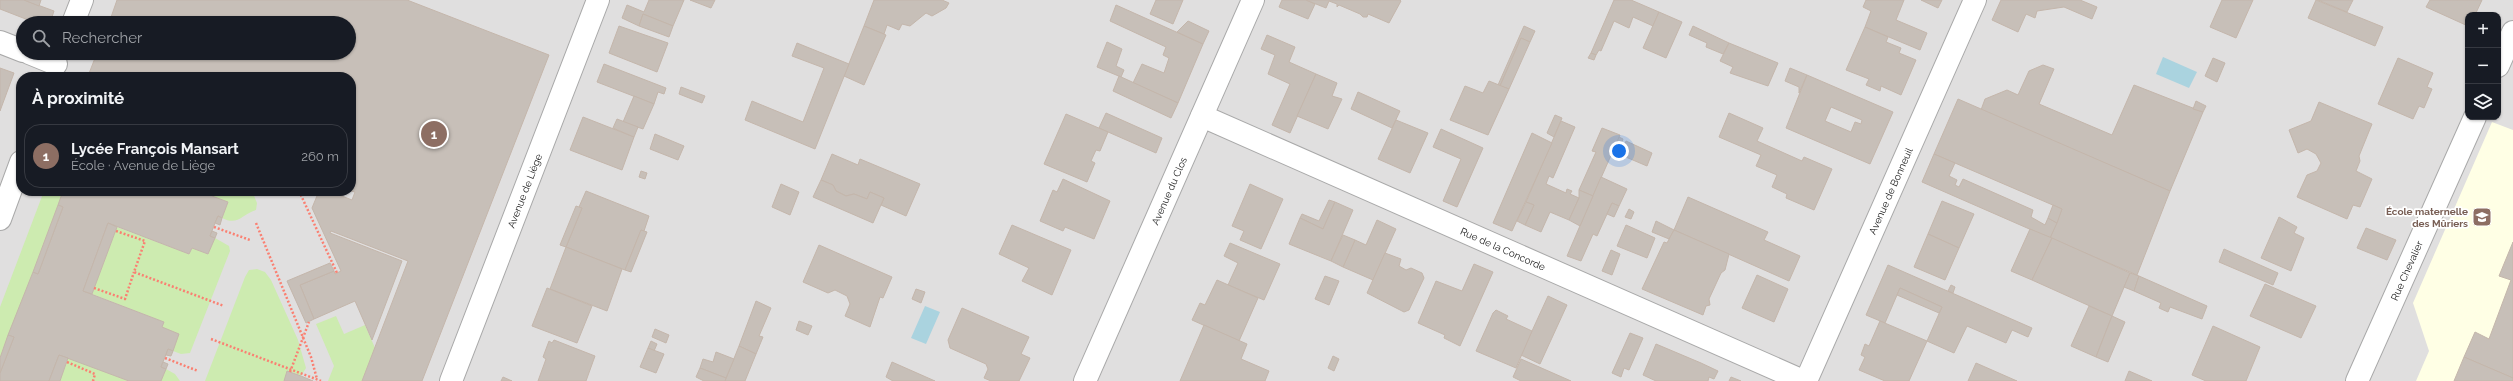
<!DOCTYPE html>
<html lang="fr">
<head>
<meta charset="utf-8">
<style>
	:root { --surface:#171b24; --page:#20242c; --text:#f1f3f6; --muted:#9ea1a6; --line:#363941; --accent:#d40000 }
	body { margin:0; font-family:Raleway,sans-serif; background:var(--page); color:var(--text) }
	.controls { position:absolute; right:12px; top:12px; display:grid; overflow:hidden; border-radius:8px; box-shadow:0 1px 3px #0004 }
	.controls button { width:36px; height:36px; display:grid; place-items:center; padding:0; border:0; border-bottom:1px solid var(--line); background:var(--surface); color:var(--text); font:20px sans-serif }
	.you { position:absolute; left:1619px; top:151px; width:14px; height:14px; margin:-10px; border:3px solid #fff; border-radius:50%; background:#1a73e8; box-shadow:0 0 0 6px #1a73e833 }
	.badge { display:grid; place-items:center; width:26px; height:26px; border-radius:50%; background:var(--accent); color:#fff; font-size:13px; font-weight:700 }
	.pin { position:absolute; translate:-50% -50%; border:2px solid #fff; box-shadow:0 1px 4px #0006 }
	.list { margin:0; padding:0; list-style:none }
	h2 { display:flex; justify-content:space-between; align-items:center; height:52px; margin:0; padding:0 16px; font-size:17px }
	h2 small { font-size:13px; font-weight:400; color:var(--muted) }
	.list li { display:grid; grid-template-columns:26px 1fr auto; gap:12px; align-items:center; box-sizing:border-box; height:64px; margin:0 8px 8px; padding:0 8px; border:1px solid var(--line); border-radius:16px }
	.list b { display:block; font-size:15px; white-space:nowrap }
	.list p { margin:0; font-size:13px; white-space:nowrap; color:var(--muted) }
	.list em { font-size:13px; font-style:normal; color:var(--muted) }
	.icon { flex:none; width:22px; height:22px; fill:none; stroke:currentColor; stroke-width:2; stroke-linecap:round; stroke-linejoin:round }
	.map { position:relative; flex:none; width:2513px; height:381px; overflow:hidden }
	.search { position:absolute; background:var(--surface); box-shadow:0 1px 3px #0004; left:16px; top:16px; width:340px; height:44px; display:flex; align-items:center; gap:10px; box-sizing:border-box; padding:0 14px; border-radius:22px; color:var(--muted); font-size:15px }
	.panel { position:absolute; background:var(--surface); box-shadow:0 1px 3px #0004; left:16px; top:72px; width:340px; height:124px; border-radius:16px }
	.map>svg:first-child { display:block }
	.residential { fill:#e0dfdf; fill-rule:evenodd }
	.education { fill:#ffffe5 }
	.grass { fill:#cdebb0 }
	.water { fill:#aad3df }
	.building { fill:#c7bfb8; stroke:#c4b6ab; fill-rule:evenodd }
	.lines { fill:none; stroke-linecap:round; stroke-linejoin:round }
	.minor-casing { stroke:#a9a9a9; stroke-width:24 }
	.path { stroke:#fa8072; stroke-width:2.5; stroke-dasharray:2 2; stroke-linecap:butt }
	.minor { stroke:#fff; stroke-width:22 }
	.path-bridge { stroke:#fa8072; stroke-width:2.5; stroke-dasharray:2 2; stroke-linecap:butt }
	.labels { text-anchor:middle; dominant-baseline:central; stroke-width:3.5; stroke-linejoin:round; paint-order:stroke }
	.street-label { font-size:10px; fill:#222; stroke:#fff }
	.education-label { font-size:10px; font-weight:bold; fill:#785e54; stroke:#fff; text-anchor:end }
</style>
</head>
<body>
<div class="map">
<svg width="2513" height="381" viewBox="0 0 2513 381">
	<rect width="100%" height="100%" fill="#f2efe9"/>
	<path class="residential" d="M0 0H2513V381H0ZM2468 15H2498V117H2468ZM23 23H349V53H23ZM21 77H351V191H21Z"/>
	<polygon class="education" points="2492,122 2513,130 2513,381 2416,381 2429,351 2413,303"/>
	<g class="grass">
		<polygon points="44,191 64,191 0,359 0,307"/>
		<path d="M213 191H252L257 203 256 210C241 215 238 226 222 218L228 202 212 196Z"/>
		<polygon points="117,227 189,254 192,248 208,254 215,238 229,246 230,251 190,353 181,354 173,351 162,327 164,322 92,294"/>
		<polygon points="257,269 265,272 271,280 298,340 306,368 301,376 288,371 284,381 205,381 245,277 249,270"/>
		<polygon points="336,316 344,334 365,325 375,348 362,381 328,381 334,366 316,324"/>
		<polygon points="68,358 129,381 60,381"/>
		<polygon points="166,369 175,374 180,381 161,381"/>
	</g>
	<g class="water">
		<polygon points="2163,57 2197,72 2189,88 2156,74"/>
		<polygon points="925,306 940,312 926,344 911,338"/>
	</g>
	<g class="building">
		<polygon points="0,0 24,0 54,11 51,20 36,23 0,9"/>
		<polygon points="24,0 41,0 39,6"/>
		<polygon points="117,0 407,0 549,55 422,381 362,381 408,261 331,231 330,233 402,261 372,340 355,301 314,319 300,285 334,271 335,274 341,271 312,208 319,191 329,191 352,200 355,192 351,191 351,77 88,76 97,53 349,53 349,23 109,23"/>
		<polygon points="649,0 684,0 673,26 643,14 639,26 622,18 627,5 644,12"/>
		<polygon points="690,0 715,0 711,8"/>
		<polygon points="874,0 942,0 949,3 946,8 932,16 926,13 910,26 902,24 899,30 887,25 884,34 864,26"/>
		<polygon points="1156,0 1183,0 1173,24 1150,14"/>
		<polygon points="1282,0 1306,0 1315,4 1308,19 1279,7"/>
		<polygon points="1306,0 1400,0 1401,1 1389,23 1368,14 1367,17 1363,17 1360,14 1339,5 1337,7 1337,4 1329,1 1326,8"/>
		<polygon points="1614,0 1631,0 1659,12 1653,26 1633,17 1629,28 1614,21 1601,51 1599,50 1596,55 1591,53"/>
		<polygon points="1866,0 1904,0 1896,20 1927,33 1920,50 1865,27 1871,11 1863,7"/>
		<polygon points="1921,0 1942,0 1938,8"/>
		<polygon points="2001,0 2080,0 2097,7 2092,19 2064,7 2037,11 2035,18 2026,14 2018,32 1992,20"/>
		<polygon points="2222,0 2253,0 2236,38 2210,27"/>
		<polygon points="2316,0 2383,27 2375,46 2308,18"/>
		<polygon points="2318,0 2353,0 2347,12"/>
		<polygon points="2430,0 2482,0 2475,15 2468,15 2468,26 2426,7"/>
		<polygon points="1116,5 1203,44 1178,103 1133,83 1142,64 1164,73 1169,58 1163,55 1166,47 1110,21"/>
		<polygon points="1659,12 1682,22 1666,58 1643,48"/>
		<polygon points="643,14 673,26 669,37 639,26"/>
		<polygon points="1188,21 1209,31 1203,44 1177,32"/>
		<polygon points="619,26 668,43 657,72 609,53"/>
		<polygon points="864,26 886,35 864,85 844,76"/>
		<polygon points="1524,26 1535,31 1530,42 1521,38 1500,86 1498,85"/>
		<polygon points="1693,26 1729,43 1723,54 1706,47 1707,43 1689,35"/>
		<polygon points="1865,27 1888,37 1886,42 1901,48 1899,53 1916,60 1901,95 1881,86 1880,91 1866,85 1869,79 1846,70"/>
		<polygon points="1267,35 1295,47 1289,62 1316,74 1290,133 1272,125 1290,84 1268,74 1275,55 1261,49"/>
		<polygon points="1521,38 1530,42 1509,89 1500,86"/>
		<polygon points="1107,42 1122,49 1116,66 1124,70 1121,77 1097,67"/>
		<polygon points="797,43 849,64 815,149 745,120 752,101 803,122 824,68 792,56"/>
		<polygon points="1729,43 1778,63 1768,86 1730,73 1733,67 1720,61"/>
		<polygon points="1591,53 1596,55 1594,60 1588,58"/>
		<polygon points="2213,58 2225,63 2217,82 2205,76"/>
		<polygon points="2398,58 2433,73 2427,87 2432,89 2424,108 2419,106 2413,119 2378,104"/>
		<polygon points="604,64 666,88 664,94 658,92 654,104 597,82"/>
		<polygon points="2043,65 2054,69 2039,104 2112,135 2134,85 2203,112 2170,191 1981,110 1985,99 2007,90 2018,95 2029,71"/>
		<polygon points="0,68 14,73 0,111"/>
		<polygon points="1790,68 1807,75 1799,93 1799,87 1785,81"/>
		<polygon points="1316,74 1337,83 1332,96 1342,99 1328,129 1297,116"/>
		<path d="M1807 75 1893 112 1870 164 1786 128ZM1831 107 1862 120 1861 124 1855 122 1851 132 1825 121Z"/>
		<polygon points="1119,76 1178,103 1171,118 1113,91"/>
		<polygon points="1489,81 1509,89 1488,135 1450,120 1465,86 1483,93"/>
		<polygon points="681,87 705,96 702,103 679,94"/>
		<polygon points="1358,92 1400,111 1392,128 1351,109"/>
		<polygon points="634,96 654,104 643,129 623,122"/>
		<polygon points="1958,99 2170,191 2137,275 2050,238 2062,209 1934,154"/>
		<polygon points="2196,101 2206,106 2203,112 2193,109"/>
		<polygon points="2319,102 2372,124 2359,156 2360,161 2356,171 2372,179 2360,207 2353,205 2347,219 2297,197 2307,175 2317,171 2321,163 2316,154 2307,149 2298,153 2289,130 2311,121"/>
		<polygon points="1106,113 1162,138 1156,153 1099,128"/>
		<polygon points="1729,113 1763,128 1757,141 1802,161 1804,157 1832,169 1814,210 1786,198 1787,194 1772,187 1777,175 1756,166 1761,155 1719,137"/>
		<polygon points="1066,114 1108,132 1100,151 1096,150 1091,161 1095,163 1087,182 1044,164"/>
		<polygon points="1555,115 1562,118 1554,137 1547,133"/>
		<polygon points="583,117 634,137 622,170 570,150"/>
		<polygon points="617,119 638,127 634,137 613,128"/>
		<polygon points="1396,120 1428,133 1410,173 1378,159"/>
		<polygon points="1561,121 1575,127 1553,178 1549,176 1546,184 1566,193 1567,189 1572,191 1570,194 1579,198 1569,220 1550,212 1541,232 1525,225 1534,205 1526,202"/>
		<polygon points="1602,128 1620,135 1593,196 1579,190 1596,152 1592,151"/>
		<polygon points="1441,129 1483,148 1457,207 1443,201 1461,159 1433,147"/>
		<polygon points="1532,133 1552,143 1512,231 1493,223"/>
		<polygon points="655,134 684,146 678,160 650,149"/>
		<polygon points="1619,137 1623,139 1621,145 1617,143"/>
		<polygon points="1626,141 1652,153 1647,166 1621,155"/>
		<polygon points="832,154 858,165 860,159 920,184 906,216 881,205 884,198 870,192 867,199 854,194 846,196 836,191 833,185 821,180"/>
		<polygon points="1934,154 1955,163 1949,176 1957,180 1955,185 1959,187 1963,179 2033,210 2031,217 2045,225 2048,218 2057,223 2050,238 1922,182"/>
		<polygon points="641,171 647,173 645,179 639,177"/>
		<polygon points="1601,177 1627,189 1619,206 1612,203 1597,236 1593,234 1581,261 1567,256"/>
		<polygon points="1063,179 1110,201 1094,239 1065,227 1063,231 1040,221 1053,190 1057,192"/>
		<polygon points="821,180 833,185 836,191 846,196 854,194 867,199 870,192 884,198 873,223 813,197"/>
		<polygon points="781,184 799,192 790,215 772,207"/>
		<polygon points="1250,184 1283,199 1261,249 1240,240 1244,231 1232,226"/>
		<polygon points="1579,190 1593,196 1580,226 1569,220 1579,198"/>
		<polygon points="63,191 213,191 212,196 228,202 222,218 218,216 215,223 210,236 215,238 208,254 192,248 189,254 108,223 83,291 164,322 162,327 179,334 173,351 168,349 161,367 166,369 161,381 129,381 59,355 49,381 0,381 0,373 14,337 8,335 33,272 38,274 63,207 58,205"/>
		<polygon points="586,191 649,216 644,231 641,230 625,270 566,247 582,208 579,207"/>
		<polygon points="1688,197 1768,232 1764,240 1800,256 1789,281 1674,230"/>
		<polygon points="1329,200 1335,202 1323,229 1300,218 1302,214 1319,221"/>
		<polygon points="1942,201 1974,214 1959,248 1928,234"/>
		<polygon points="1335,202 1353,210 1331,261 1289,244 1300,218 1323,229"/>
		<polygon points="1526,202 1534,205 1525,225 1517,221"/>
		<polygon points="1612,203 1619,206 1614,217 1607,214"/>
		<polygon points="58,205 63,207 38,274 33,272"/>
		<polygon points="2053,205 2062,209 2057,223 2048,218"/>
		<polygon points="576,206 582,208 566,247 560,245"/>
		<polygon points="1629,209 1634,212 1631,219 1625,217"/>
		<polygon points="218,216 222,218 220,225 215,223"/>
		<polygon points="2279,217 2297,227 2294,233 2304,238 2291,271 2261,258"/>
		<polygon points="1377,220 1396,229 1373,280 1343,267 1355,240 1366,245"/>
		<polygon points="1656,221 1674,230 1669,239 1652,232"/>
		<polygon points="108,223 117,227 92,294 83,291"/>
		<polygon points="1012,225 1071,250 1052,295 1022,281 1029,268 999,254"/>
		<polygon points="1626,225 1655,238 1647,258 1617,246"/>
		<polygon points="2366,228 2396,240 2387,260 2357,248"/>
		<polygon points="2030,229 2052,238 2032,280 2011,271"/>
		<polygon points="641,230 647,232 631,272 625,270"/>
		<polygon points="1674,230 1729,254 1725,270 1721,273 1709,299 1710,305 1706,306 1703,315 1642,289 1664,242 1667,243"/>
		<polygon points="212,231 217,233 215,238 210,236"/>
		<polygon points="1928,234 1959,248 1945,280 1914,267"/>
		<polygon points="1343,235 1355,240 1343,267 1331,261"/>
		<polygon points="2052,238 2130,273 2112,316 2032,280"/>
		<polygon points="2513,242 2513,378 2464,357 2475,332 2489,339 2511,280 2499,276"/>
		<polygon points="1230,243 1280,264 1264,300 1228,285 1238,263 1224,256"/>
		<polygon points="819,245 892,277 883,298 880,297 870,327 845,316 850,304 847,296 835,290 828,293 803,282"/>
		<polygon points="566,247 622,269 607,311 550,289"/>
		<polygon points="2224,249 2278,273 2273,285 2219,262"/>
		<polygon points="1611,250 1620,254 1612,275 1602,271"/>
		<polygon points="1385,253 1401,259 1399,266 1406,270 1411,268 1422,273 1424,278 1409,310 1404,312 1367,293"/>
		<polygon points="330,263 334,271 300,285 314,319 306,323 287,281"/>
		<polygon points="1474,264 1493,272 1460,346 1444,338 1445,335 1418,323 1436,281 1462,291"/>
		<polygon points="1888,265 2032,328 2028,337 2012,330 2006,343 1967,326 1954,353 1927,341 1942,307 1900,288 1885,323 1866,315"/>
		<polygon points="2130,273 2139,276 2134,291 2124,287"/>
		<polygon points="1757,275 1788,289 1774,322 1742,308"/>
		<polygon points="1325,276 1339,281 1329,305 1315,299"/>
		<polygon points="2139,276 2207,306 2202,319 2170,307 2168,312 2159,308 2161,303 2134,291"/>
		<polygon points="1217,280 1258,298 1239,341 1192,320 1200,303 1205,305"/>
		<polygon points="2265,284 2316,306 2301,338 2250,316"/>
		<polygon points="1951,285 1955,287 1953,293 1948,291"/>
		<polygon points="547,288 592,306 577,343 532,326"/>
		<polygon points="1900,288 1942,307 1939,313 1897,295"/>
		<polygon points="916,289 925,292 921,303 912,299"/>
		<polygon points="1548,296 1567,305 1540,364 1521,355"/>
		<polygon points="756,301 771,308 759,336 763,337 756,354 739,346"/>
		<polygon points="2089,306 2112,316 2096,357 2071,346"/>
		<polygon points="962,308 1029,337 1021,354 1030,358 1019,381 991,381 984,378 988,369 986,364 950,348 948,340"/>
		<polygon points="1496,310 1508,316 1506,319 1532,331 1516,368 1476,351 1493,313"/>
		<polygon points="2112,316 2125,322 2108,362 2096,357"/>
		<polygon points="799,321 812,326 808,335 796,330"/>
		<polygon points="1880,321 1927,341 1909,381 1885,381 1859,370 1865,357 1861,355 1865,344 1869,346"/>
		<polygon points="1204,325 1247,344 1241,359 1269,371 1265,381 1180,381"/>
		<polygon points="2213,326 2260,347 2246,381 2206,381 2192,375"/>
		<polygon points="655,329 669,335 666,343 652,337"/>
		<polygon points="1630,333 1643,338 1629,370 1624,368 1621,377 1612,373"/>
		<polygon points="8,335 14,337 0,373 0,358"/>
		<polygon points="554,340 595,356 586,381 538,381 546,359 543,357 549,341 552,343"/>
		<polygon points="651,341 657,344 654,351 648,348"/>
		<polygon points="1656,344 1701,363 1718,371 1714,379 1709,377 1708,381 1656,381 1643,375"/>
		<polygon points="739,346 756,354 745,381 725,381"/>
		<polygon points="648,348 664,354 656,373 640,367"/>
		<polygon points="168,349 173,351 171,356 166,355"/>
		<polygon points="716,352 734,359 726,378 700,368 703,359 713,362"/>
		<polygon points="59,355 68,358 60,381 49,381"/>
		<polygon points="1333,356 1339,359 1334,371 1328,368"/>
		<polygon points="2464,357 2513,378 2513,381 2454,381"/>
		<polygon points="1521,359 1571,381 1521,381 1513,377"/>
		<polygon points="163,362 168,364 166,369 161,367"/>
		<polygon points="892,362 935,381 893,381 886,377"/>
		<polygon points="1976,363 2017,381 1968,381"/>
		<polygon points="700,368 726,378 725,381 704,381 696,377"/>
		<polygon points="287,371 301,376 313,381 284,381"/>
		<polygon points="2129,371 2152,381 2125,381"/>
		<polygon points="503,377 512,381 501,381"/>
		<polygon points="1731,377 1741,381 1729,381"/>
	</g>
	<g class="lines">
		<g class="minor-casing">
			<g id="minor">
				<polyline points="73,23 82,0"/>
				<polyline points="0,42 23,51"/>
				<polyline points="29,53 56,64"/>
				<polyline points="2498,66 2513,32"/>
				<path id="s1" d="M1202 116 1803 381"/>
				<polyline points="0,219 21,162"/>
				<path id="s2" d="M451 381 598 0"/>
				<path id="s3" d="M1085 381 1253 0"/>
				<path id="s4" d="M1806 381 1975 0"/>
				<path id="s5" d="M2357 381 2475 117"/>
			</g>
		</g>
		<g class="path">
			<polyline points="299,191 337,273"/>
			<polyline points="256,223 311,357 317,379"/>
			<polyline points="214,227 250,240"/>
			<polyline points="116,231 145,241 134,272 224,306"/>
			<polyline points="94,288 125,299 134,272"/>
			<polyline points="211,339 321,381"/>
			<polyline points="165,358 198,371"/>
			<polyline points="67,362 95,374 93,381"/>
		</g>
		<use href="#minor" class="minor"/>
		<polyline class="path-bridge" points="290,372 309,322"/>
	</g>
	<defs>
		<g id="school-square" transform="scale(1)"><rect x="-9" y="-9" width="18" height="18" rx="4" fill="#8d6e63" stroke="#fff"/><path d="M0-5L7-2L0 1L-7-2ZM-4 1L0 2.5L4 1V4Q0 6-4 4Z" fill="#fff"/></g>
	</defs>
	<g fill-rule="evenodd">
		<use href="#school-square" x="2482" y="217"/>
	</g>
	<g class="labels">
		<g class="street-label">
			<text stroke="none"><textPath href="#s2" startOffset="204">Avenue de Liège</textPath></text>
			<text stroke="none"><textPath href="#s3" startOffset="208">Avenue du Clos</textPath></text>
			<text stroke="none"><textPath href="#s4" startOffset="208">Avenue de Bonneuil</textPath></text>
			<text stroke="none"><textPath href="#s1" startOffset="329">Rue de la Concorde</textPath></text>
			<text stroke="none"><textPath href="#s5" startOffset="121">Rue Chevalier</textPath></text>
		</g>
		<g class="education-label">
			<text x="2468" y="211">École maternelle<tspan x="2468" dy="12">des Mûriers</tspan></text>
		</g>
	</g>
</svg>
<div class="controls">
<button>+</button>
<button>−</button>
<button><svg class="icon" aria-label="layers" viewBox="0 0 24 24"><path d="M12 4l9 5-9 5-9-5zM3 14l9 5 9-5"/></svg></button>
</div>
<div class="you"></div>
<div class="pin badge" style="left:434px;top:134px;background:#8d6e63">1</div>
<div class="search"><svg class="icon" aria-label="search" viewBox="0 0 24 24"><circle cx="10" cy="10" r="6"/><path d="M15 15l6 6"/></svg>Rechercher</div>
<section class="panel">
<h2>À proximité<small></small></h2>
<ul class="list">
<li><span class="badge" style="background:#8d6e63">1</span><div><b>Lycée François Mansart</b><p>École · Avenue de Liège</p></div><em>260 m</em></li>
</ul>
</section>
</div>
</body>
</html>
